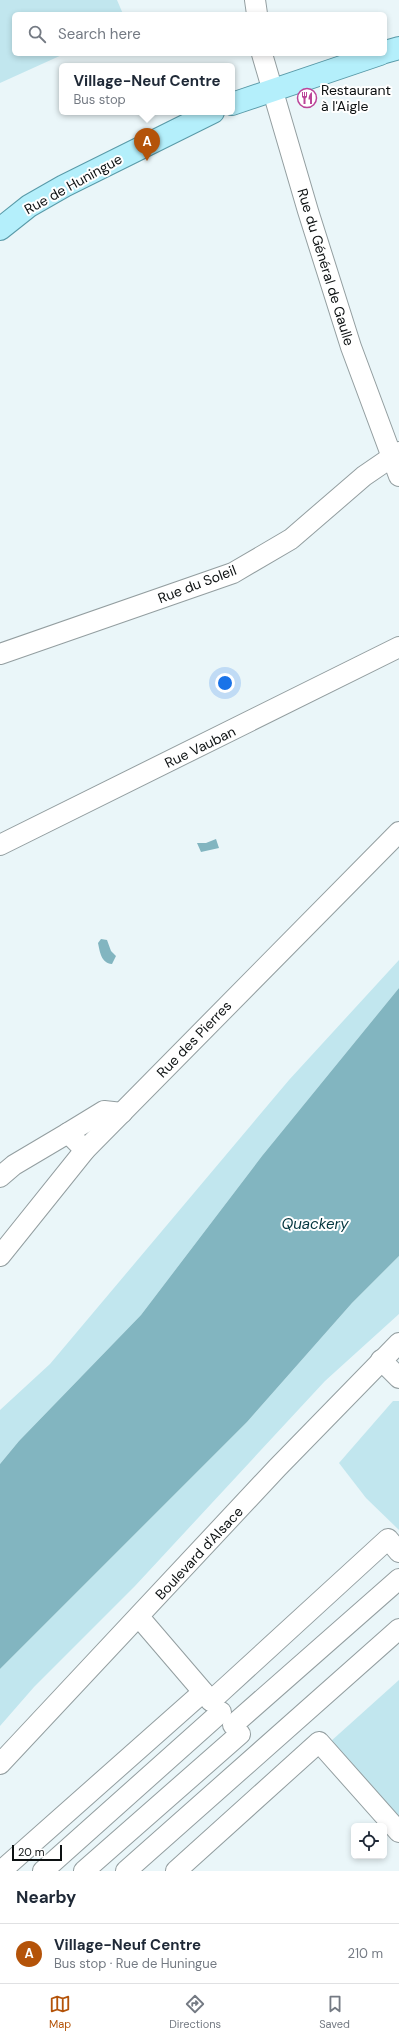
<!DOCTYPE html>
<html lang="en">
<head>
<meta charset="utf-8">
<style>
	:root { --surface:#fff; --page:#f6f6f7; --text:#1f2937; --muted:#747a83; --line:#e0e1e3; --accent:#b45309 }
	body { margin:0; font-family:"DM Sans",sans-serif; background:var(--page); color:var(--text) }
	.controls { position:absolute; right:12px; bottom:12px; display:grid; overflow:hidden; border-radius:6px; box-shadow:0 2px 6px #0003 }
	.controls button { width:36px; height:36px; display:grid; place-items:center; padding:0; border:0; border-bottom:1px solid var(--line); background:var(--surface); color:var(--text); font:20px sans-serif }
	.scale { position:absolute; left:12px; bottom:10px; width:50px; box-sizing:border-box; padding-left:4px; border:2px solid #0d1112; border-top:0; font-size:11px; line-height:14px; white-space:nowrap; color:#0d1112; -webkit-text-stroke:3px #fff; paint-order:stroke }
	.you { position:absolute; left:225px; top:683px; width:14px; height:14px; margin:-10px; border:3px solid #fff; border-radius:50%; background:#1a73e8; box-shadow:0 0 0 6px #1a73e833 }
	.badge { display:grid; place-items:center; width:26px; height:26px; border-radius:50%; background:var(--accent); color:#fff; font-size:13px; font-weight:700 }
	.pin { position:absolute; translate:-50% -33px; filter:drop-shadow(0 1px 2px #0008) }
	.pin::after { content:''; position:absolute; top:21px; width:14px; height:12px; background:inherit; clip-path:polygon(0 0,100% 0,50% 100%) }
	.popup { position:absolute; left:59px; top:63px; width:176px; height:52px; box-sizing:border-box; display:grid; place-content:center; border-radius:6px; background:var(--surface); filter:drop-shadow(0 1px 3px #0005); font-size:13px; white-space:nowrap; color:var(--muted) }
	.popup b { font-size:15px; color:var(--text) }
	.popup::after { content:''; position:absolute; left:50%; top:100%; margin-left:-8px; border:8px solid transparent; border-top-color:var(--surface) }
	.list { margin:0; padding:0; list-style:none }
	h2 { display:flex; justify-content:space-between; align-items:center; height:52px; margin:0; padding:0 16px; font-size:17px }
	h2 small { font-size:13px; font-weight:400; color:var(--muted) }
	.list li { display:grid; grid-template-columns:26px 1fr auto; gap:12px; align-items:center; box-sizing:border-box; height:60px; padding:0 16px; border-top:1px solid var(--line) }
	.list b { display:block; font-size:15px; white-space:nowrap }
	.list p { margin:0; font-size:13px; white-space:nowrap; color:var(--muted) }
	.list em { font-size:13px; font-style:normal; color:var(--muted) }
	.icon { flex:none; width:22px; height:22px; fill:none; stroke:currentColor; stroke-width:2; stroke-linecap:round; stroke-linejoin:round }
	.map { position:relative; flex:none; width:399px; height:1871px; overflow:hidden }
	.search { position:absolute; background:var(--surface); box-shadow:0 2px 6px #0003; left:12px; right:12px; top:12px; height:44px; display:flex; align-items:center; gap:10px; box-sizing:border-box; padding:0 14px; border-radius:6px; color:var(--muted); font-size:15px }
	.sheet { height:112px; background:var(--surface) }
	nav { display:flex; justify-content:space-around; align-items:center; box-sizing:border-box; height:56px; border-top:1px solid var(--line); background:var(--surface); font-size:11px; color:var(--muted) }
	nav a { display:grid; justify-items:center; gap:2px }
	nav .on { color:var(--accent) }
	.map>svg:first-child { display:block }
	.green { fill:#c1e6ee }
	.water { fill:#82b5c0 }
	.lines { fill:none; stroke-linecap:round; stroke-linejoin:round }
	.minor-casing { stroke:#939ea0; stroke-width:22 }
	.major-casing { stroke:#599aa8; stroke-width:24 }
	.minor { stroke:#fff; stroke-width:20 }
	.major { stroke:#b4effb; stroke-width:22 }
	.labels { text-anchor:middle; dominant-baseline:central; stroke-width:4; stroke-linejoin:round; paint-order:stroke }
	.poi-label { font-size:14px; fill:#0d1112; stroke:#fff; text-anchor:start }
	.street-label { font-size:14px; fill:#0d1112; stroke:#fff }
	.water-label { font-size:15px; font-style:italic; fill:#02353e; stroke:#fff }
</style>
</head>
<body>
<div class="map">
<svg width="399" height="1871" viewBox="0 0 399 1871">
	<rect width="100%" height="100%" fill="#eaf6f9"/>
	<g class="green">
		<polygon points="0,0 117,0 123,14 14,14 14,54 64,54 0,83"/>
		<polygon points="399,960 399,988 262,1156 141,1315 19,1441 0,1464 0,1410 50,1364 289,1080"/>
		<polygon points="399,1256 399,1314 325,1381 135,1586 34,1687 0,1726 0,1669 247,1422 352,1303"/>
		<polygon points="393,1401 399,1401 399,1530 366,1498 339,1463"/>
		<polygon points="399,1680 399,1818 330,1742"/>
	</g>
	<g class="water">
		<polygon points="216,839 219,848 201,852 197,843 206,843"/>
		<path d="M101 939 107 940 111 951 116 956 112 964C101 963 100 952 98 943Z"/>
		<polygon points="399,988 399,1256 352,1303 247,1422 0,1669 0,1464 19,1441 141,1315 262,1156"/>
	</g>
	<g class="lines">
		<g class="minor-casing">
			<g id="minor">
				<polyline points="255,0 257,14"/>
				<polyline points="262,54 308,211 351,347 399,476"/>
				<polyline points="0,654 233,573 291,539 364,476 399,452"/>
				<polyline points="0,845 399,647"/>
				<polyline points="85,1150 68,1133 104,1111 122,1113"/>
				<polyline points="0,1177 14,1165 68,1133"/>
				<polyline points="0,1256 85,1150 399,832"/>
				<polyline points="381,1360 399,1378"/>
				<polyline points="139,1617 211,1701"/>
				<polyline points="211,1701 388,1539 399,1552"/>
				<polyline points="233,1725 399,1579"/>
				<polyline points="0,1764 277,1468 399,1343"/>
				<polyline points="1,1871 203,1692"/>
				<polyline points="43,1871 221,1712"/>
				<polyline points="84,1871 240,1734"/>
				<polyline points="126,1871 399,1629"/>
				<polyline points="176,1871 319,1742 399,1832"/>
			</g>
		</g>
		<g class="major-casing">
			<g id="major">
				<polyline points="385,52 399,48"/>
				<polyline points="232,104 380,54"/>
				<polyline points="0,229 29,206 64,186 213,112"/>
			</g>
		</g>
		<use href="#minor" class="minor"/>
		<use href="#major" class="major"/>
	</g>
	<defs>
		<g id="restaurant-ring" transform="scale(1)"><circle r="9.5" fill="#fff" stroke="#b49" stroke-width="1.5"/><path d="M-5-6h1v4h1v-4h1v4h1v-4h1v5L-1.5 .5V6h-2V.5L-5-1ZM5-6V6H3V1.5H1.5Q1.5-4 5-6Z" fill="#b49"/></g>
	</defs>
	<g fill-rule="evenodd">
		<use href="#restaurant-ring" x="307" y="98"/>
	</g>
	<g class="labels">
		<g class="poi-label">
			<text x="321" y="90">Restaurant<tspan x="321" dy="16">à l'Aigle</tspan></text>
		</g>
		<g class="street-label">
			<text transform="translate(73 184) rotate(-29)">Rue de Huningue</text>
			<text transform="translate(326 267) rotate(73)">Rue du Général de Gaulle</text>
			<text transform="translate(197 584) rotate(-21)">Rue du Soleil</text>
			<text transform="translate(200 747) rotate(-26)">Rue Vauban</text>
			<text transform="translate(194 1039) rotate(-46)">Rue des Pierres</text>
			<text transform="translate(199 1553) rotate(-47)">Boulevard d'Alsace</text>
		</g>
		<g class="water-label">
			<text x="315" y="1224">Quackery</text>
		</g>
	</g>
</svg>
<div class="controls">
<button><svg class="icon" aria-label="locate" viewBox="0 0 24 24"><circle cx="12" cy="12" r="6"/><path d="M12 2v4M12 18v4M2 12h4M18 12h4"/></svg></button>
</div>
<div class="scale">20 m</div>
<div class="you"></div>
<div class="pin badge" style="left:147px;top:161px">A</div>
<div class="popup"><b>Village-Neuf Centre</b>Bus stop</div>
<div class="search"><svg class="icon" aria-label="search" viewBox="0 0 24 24"><circle cx="10" cy="10" r="6"/><path d="M15 15l6 6"/></svg>Search here</div>
</div>
<section class="sheet">
<h2>Nearby<small></small></h2>
<ul class="list">
<li><span class="badge">A</span><div><b>Village-Neuf Centre</b><p>Bus stop · Rue de Huningue</p></div><em>210 m</em></li>
</ul>
</section>
<nav>
<a class="on"><svg class="icon" aria-label="map" viewBox="0 0 24 24"><path d="M3 6l6-2 6 2 6-2v14l-6 2-6-2-6 2zM9 4v14M15 6v14"/></svg>Map</a>
<a><svg class="icon" aria-label="directions" viewBox="0 0 24 24"><path d="M12 3l9 9-9 9-9-9zM9 14v-3h6M13 9l2 2-2 2"/></svg>Directions</a>
<a><svg class="icon" aria-label="saved" viewBox="0 0 24 24"><path d="M7 4h10v16l-5-4-5 4z"/></svg>Saved</a>
</nav>
</body>
</html>
